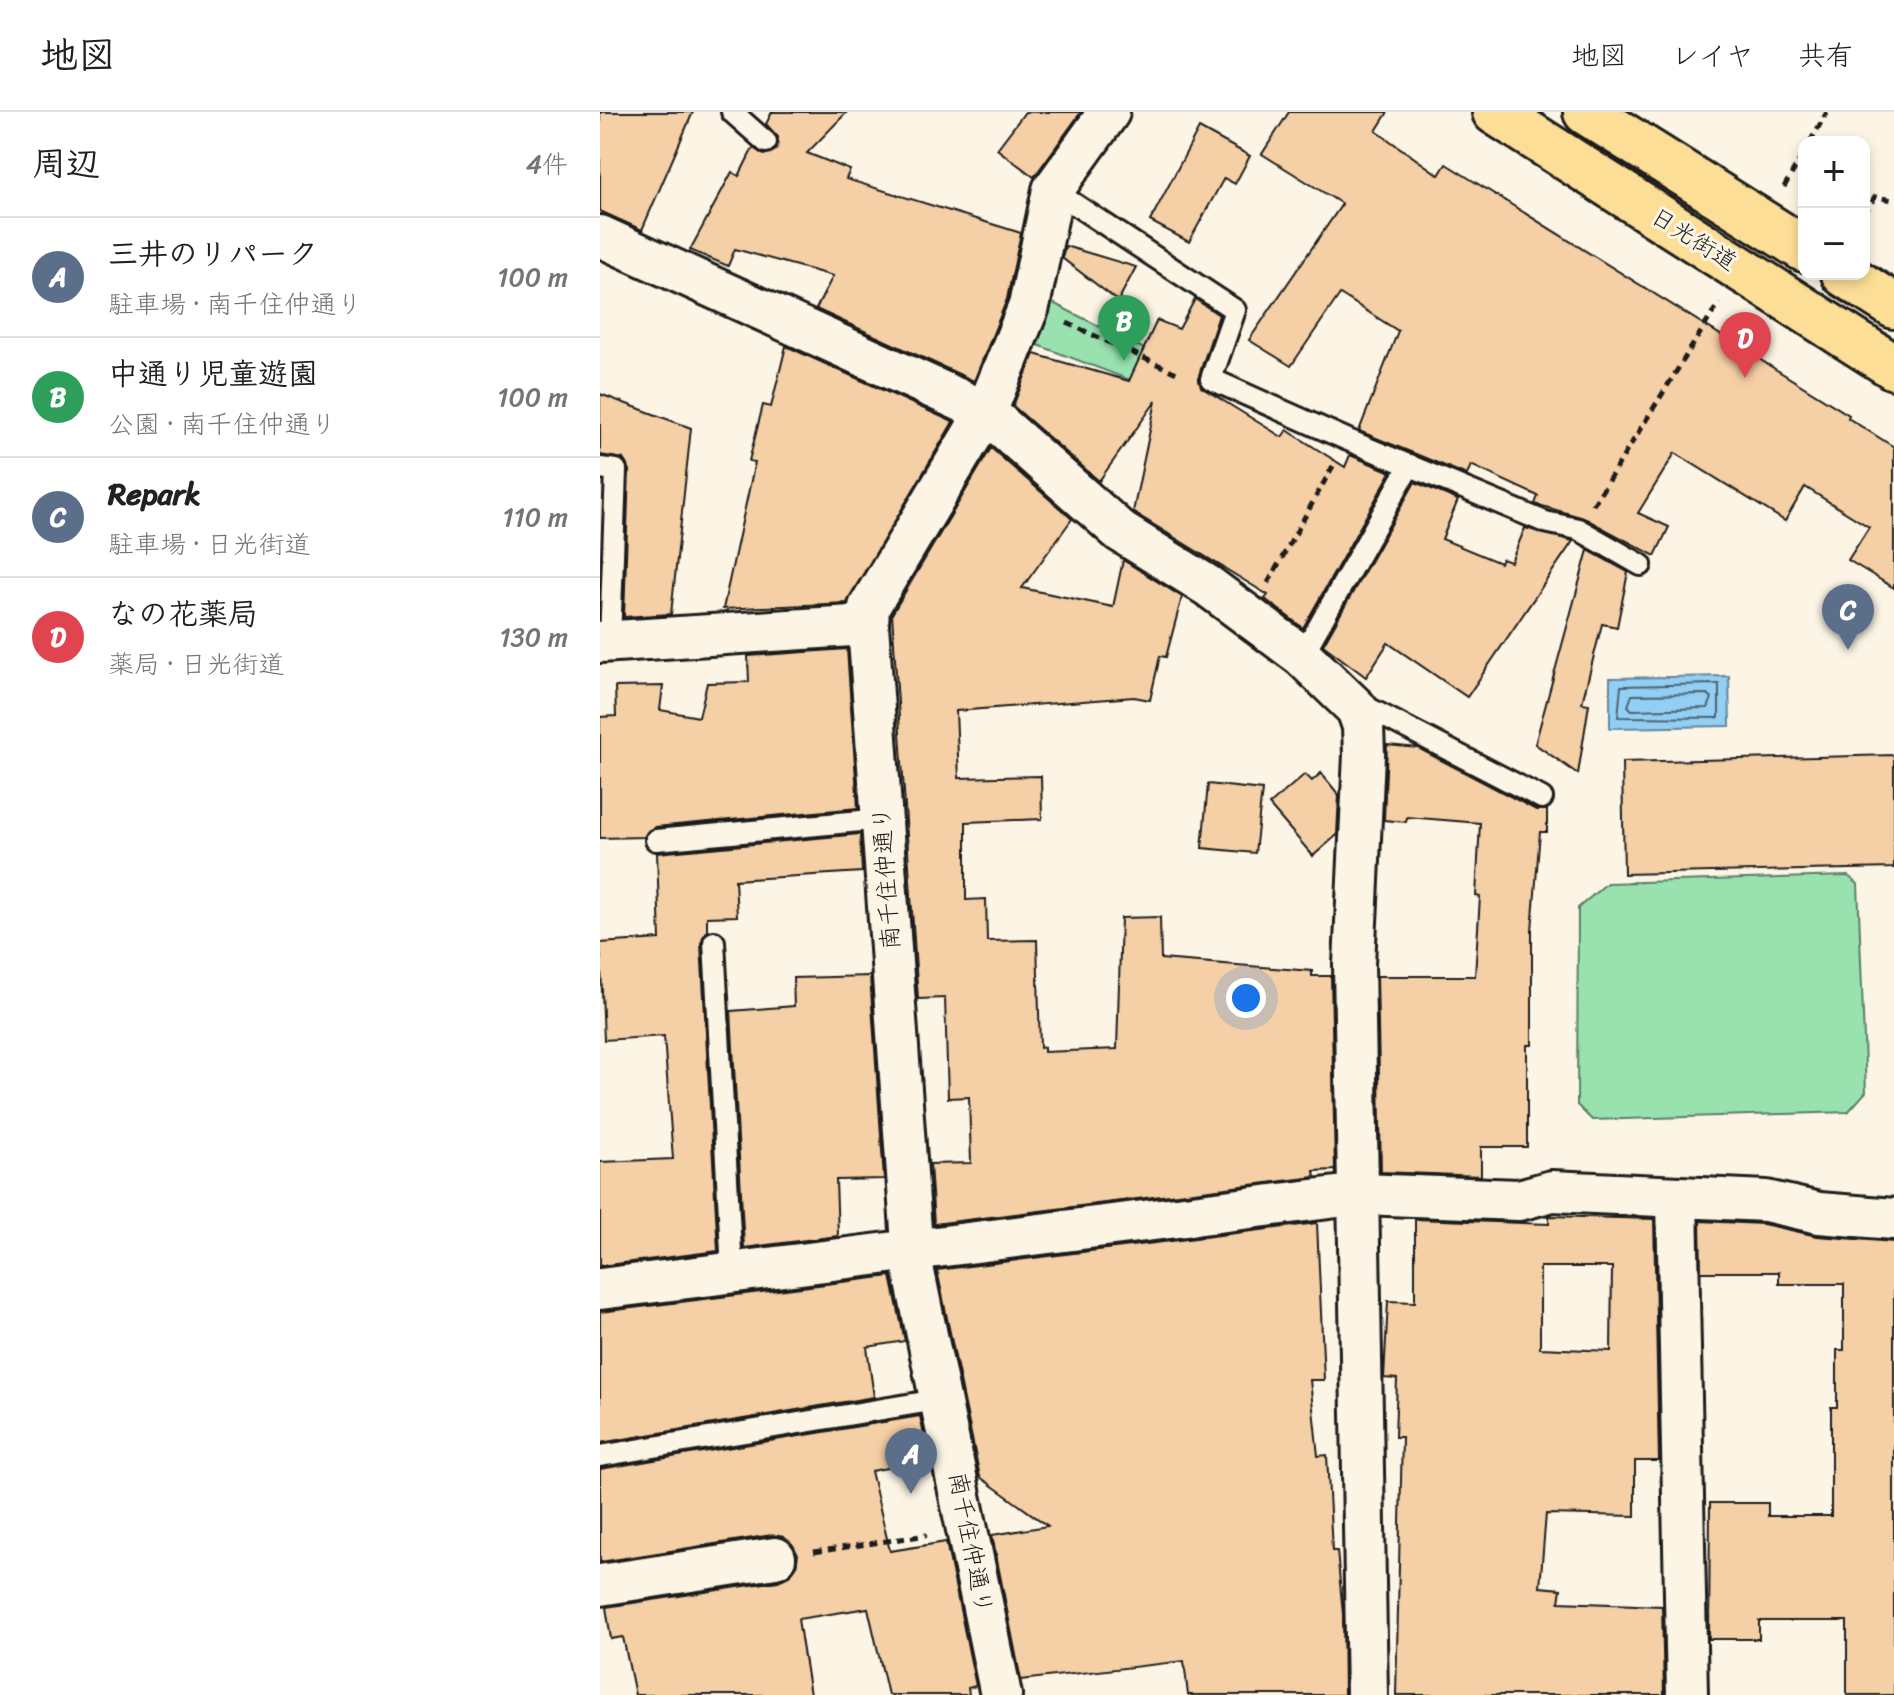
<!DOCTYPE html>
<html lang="ja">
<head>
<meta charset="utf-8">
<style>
	:root { --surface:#fff; --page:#f2f2f2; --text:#202124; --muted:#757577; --line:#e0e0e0; --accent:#1c1c1c }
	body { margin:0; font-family:Sriracha,"Klee One",sans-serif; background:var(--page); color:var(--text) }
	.controls { position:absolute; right:24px; top:24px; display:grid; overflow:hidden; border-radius:16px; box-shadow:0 4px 12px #0003 }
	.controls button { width:72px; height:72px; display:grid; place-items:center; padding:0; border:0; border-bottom:2px solid var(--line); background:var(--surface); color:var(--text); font:40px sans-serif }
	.you { position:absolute; left:646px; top:886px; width:28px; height:28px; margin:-20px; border:6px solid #fff; border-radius:50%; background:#1a73e8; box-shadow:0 0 0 12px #1a73e833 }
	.badge { display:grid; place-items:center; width:52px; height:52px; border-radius:50%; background:var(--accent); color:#fff; font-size:26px; font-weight:700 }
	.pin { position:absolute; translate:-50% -66px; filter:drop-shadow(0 2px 4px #0008) }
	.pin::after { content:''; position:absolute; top:42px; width:28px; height:24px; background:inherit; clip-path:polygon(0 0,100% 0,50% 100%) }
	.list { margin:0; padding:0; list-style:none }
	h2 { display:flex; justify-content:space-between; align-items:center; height:104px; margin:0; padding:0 32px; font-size:34px }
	h2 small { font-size:26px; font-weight:400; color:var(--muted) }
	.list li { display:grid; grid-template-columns:52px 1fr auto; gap:24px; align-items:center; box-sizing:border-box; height:120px; padding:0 32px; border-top:2px solid var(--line) }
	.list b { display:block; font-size:30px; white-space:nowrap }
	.list p { margin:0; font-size:26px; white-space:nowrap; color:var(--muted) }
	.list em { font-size:26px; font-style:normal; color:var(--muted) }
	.map { position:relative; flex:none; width:1294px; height:1583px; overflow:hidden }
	header { display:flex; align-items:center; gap:48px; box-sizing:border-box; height:112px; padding:0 40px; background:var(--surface); border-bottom:2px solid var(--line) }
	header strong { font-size:38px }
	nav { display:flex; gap:44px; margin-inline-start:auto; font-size:28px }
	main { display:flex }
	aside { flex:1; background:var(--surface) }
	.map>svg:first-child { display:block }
	.green { fill:#99e2b0; stroke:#5a7f66; stroke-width:2 }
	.water { fill:#93cef3; stroke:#63879d; stroke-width:2 }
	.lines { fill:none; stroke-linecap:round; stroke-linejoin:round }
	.shore { stroke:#4c6372; stroke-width:2 }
	.building { fill:#f5cfa5; stroke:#1c1c1c; stroke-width:2; fill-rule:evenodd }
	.lane-casing { stroke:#1c1c1c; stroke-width:26 }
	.street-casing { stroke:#1c1c1c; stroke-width:46 }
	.highway-casing { stroke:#1c1c1c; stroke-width:50 }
	.path { stroke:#1c1c1c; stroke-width:5; stroke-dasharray:8 6; stroke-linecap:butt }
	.lane { stroke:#fcf5e5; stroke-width:20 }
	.street { stroke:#fcf5e5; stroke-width:40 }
	.highway { stroke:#fcde96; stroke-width:44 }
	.labels { text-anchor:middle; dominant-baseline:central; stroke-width:6; stroke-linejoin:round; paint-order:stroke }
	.street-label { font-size:24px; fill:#1c1c1c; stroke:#fcf5e5 }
</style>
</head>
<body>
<header>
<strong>地図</strong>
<nav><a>地図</a><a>レイヤ</a><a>共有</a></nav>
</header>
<main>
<aside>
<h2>周辺<small>4件</small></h2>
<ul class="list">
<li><span class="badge" style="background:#5c6f8a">A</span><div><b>三井のリパーク</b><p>駐車場 · 南千住仲通り</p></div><em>100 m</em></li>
<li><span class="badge" style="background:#2e9e5b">B</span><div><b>中通り児童遊園</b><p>公園 · 南千住仲通り</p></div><em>100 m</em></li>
<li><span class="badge" style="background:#5c6f8a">C</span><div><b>Repark</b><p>駐車場 · 日光街道</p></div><em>110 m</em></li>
<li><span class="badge" style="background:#e0444e">D</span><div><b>なの花薬局</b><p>薬局 · 日光街道</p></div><em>130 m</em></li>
</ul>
</aside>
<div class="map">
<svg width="1294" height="1583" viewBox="0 0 1294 1583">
	<rect width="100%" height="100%" fill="#fcf5e5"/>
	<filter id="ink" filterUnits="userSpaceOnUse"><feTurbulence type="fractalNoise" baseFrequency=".0125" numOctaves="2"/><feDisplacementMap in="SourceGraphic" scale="16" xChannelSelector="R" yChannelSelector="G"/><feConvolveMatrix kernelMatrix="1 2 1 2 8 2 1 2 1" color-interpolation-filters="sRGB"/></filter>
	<g filter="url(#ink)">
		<g class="green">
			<polygon points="451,190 602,266 598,275 604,296 435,232"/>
			<polygon points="1248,764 1258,772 1266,980 1248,1000 992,1008 977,993 978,796 1007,771"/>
		</g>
		<polygon class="water" points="1129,564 1130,614 1010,616 1010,566"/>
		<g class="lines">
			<g class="shore">
				<polygon points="1119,572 1119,606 1018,605 1021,574"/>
				<polygon points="1108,582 1112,586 1108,596 1032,598 1028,594 1032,583"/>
			</g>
		</g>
		<g class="building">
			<polygon points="0,0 93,0 42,118 0,99"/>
			<polygon points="172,0 247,0 207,41 250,58 246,67 421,121 407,187 374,269 216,197 233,164 135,137 128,154 90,138 132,60 139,64 153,36 164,43 176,38 178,25 166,12"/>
			<polygon points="425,0 481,0 434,65 397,37"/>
			<polygon points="689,0 788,0 776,19 839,63 846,52 1249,303 1248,306 1294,335 1294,476 1248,448 1269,415 1205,375 1185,409 1075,341 1038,401 1069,415 1055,444 984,406 935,392 938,384 871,353 867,363 759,319 798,219 740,182 691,254 649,228 742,92 662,42"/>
			<polygon points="599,16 650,44 635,72 624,66 589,130 550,109"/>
			<polygon points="465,134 536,155 518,189 462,146"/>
			<polygon points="595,187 619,203 599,263 601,275 682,325 687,318 745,355 750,343 791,360 703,516 665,487 668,483 533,400 556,289 499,369 413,294 434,242 529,269 557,208 579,217"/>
			<polygon points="186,234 353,310 247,491 123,497 155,350 149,349 163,293 171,295"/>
			<polygon points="0,282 91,316 71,502 24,505 29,358 23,347 0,343"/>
			<polygon points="391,336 472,407 422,476 513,495 523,448 582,485 566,545 560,544 550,588 534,585 356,599 359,666 441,664 442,707 366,710 366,788 386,787 387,829 437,828 440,936 444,935 444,940 517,937 521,806 560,805 561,847 712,859 712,864 731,864 735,1058 714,1059 715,1065 334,1112 330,1052 371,1051 369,985 348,986 345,886 318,887 292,502"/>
			<polygon points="815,370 858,388 842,427 900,451 902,447 911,450 925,416 973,429 867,585 788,531 766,565 723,533"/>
			<polygon points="988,438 1028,460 1017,515 1002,512 982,591 989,592 978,662 935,632"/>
			<polygon points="247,537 258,696 55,715 44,725 0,726 0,605 16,604 15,575 63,574 60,598 99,605 107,571 149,570 148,544"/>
			<polygon points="787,633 818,636 936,698 947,698 947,720 940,720 932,818 932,933 927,933 927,1035 881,1035 881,1064 781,1060 777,864 875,864 880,785 876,784 880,711 807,705 806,710 784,708"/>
			<polygon points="1294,643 1294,756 1024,762 1022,650"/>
			<polygon points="721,661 739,683 737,723 713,744 669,693 705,662 712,669"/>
			<polygon points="608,672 662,678 655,741 602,736"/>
			<polygon points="260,722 262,760 135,768 137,804 107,805 107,819 101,831 118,1139 0,1154 0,1050 73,1047 64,924 4,928 0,831 60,827 57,741"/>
			<polygon points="270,864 284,1067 236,1068 238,1124 144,1136 131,899 194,894 193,866"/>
			<path d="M949 1104 1054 1107 1059 1349H1035V1404L946 1402 940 1475 961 1477 959 1490 1062 1494 1064 1583H796L802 1325H795L797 1267 784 1266 788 1189 815 1190V1107L949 1112ZM940 1155H1012L1011 1239 940 1236Z"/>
			<polygon points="1100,1109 1163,1112 1217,1124 1294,1130 1294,1583 1247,1583 1247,1509 1159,1509 1159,1527 1109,1527 1110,1391 1168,1391 1168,1404 1231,1404 1231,1295 1237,1295 1237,1238 1244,1238 1244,1172 1179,1172 1179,1160 1101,1160"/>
			<polygon points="717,1111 724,1268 710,1268 718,1344 727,1343 732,1439 737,1439 743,1502 744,1583 588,1583 584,1549 421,1568 392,1423 448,1414 380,1365 337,1158"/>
			<polygon points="291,1164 305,1229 267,1235 274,1285 0,1331 0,1200"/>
			<polygon points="320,1304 329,1348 271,1359 290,1439 346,1430 376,1574 368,1576 369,1583 288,1583 268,1496 198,1507 210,1583 35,1583 23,1525 11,1527 6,1495 178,1469 189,1464 196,1455 198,1442 184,1425 172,1423 0,1450 0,1357"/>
		</g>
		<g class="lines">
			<g class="lane-casing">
				<g id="lane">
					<polyline points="132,0 166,30"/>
					<polyline points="453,78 635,198 611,267 748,328 945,410 978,417 1041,453"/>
					<polyline points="0,356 16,358 10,530"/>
					<polyline points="702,544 810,353"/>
					<polyline points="757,597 770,597 942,686"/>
					<polyline points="56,728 282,707"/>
					<polyline points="114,830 132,1158"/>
					<polyline points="0,1344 343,1287"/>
				</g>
			</g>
			<g class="street-casing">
				<g id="street">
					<polyline points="0,124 386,300 521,420 608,474 702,544 757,597 763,614 764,643 754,852 767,1583"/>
					<polyline points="0,530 268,513"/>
					<polyline points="1077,1087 1087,1583"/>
					<polyline points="0,1177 761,1082 919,1088 952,1079 1166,1089 1219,1101 1294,1107"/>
					<polyline points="0,1473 175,1446"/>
					<polyline points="401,1583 314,1160 268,513 269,495 386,300 429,194 453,78 509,0"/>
				</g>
			</g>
			<g class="highway-casing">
				<g id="highway">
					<polyline points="895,0 1294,255"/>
					<polyline points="986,0 1204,137"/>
					<polyline points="1244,162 1294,194"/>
				</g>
			</g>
			<g class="path">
				<polyline points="1210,30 1227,0"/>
				<polyline points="1184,75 1204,41"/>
				<polyline points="1264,102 1275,85 1294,88"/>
				<polyline points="467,211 581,263"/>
				<polyline points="993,393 1119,191"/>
				<polyline points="668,471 733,354"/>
				<polyline points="214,1440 327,1423"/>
			</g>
			<use href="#lane" class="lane"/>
			<use href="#street" class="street"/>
			<use href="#highway" class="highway"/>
		</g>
	</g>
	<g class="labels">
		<g class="street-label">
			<text transform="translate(1094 127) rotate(32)">日光街道</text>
			<text transform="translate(286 766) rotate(-94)">南千住仲通り</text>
			<text transform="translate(371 1431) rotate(79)">南千住仲通り</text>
		</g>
	</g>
</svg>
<div class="controls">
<button>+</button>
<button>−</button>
</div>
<div class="you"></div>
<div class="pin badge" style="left:311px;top:1382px;background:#5c6f8a">A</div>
<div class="pin badge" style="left:524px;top:249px;background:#2e9e5b">B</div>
<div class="pin badge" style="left:1248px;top:538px;background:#5c6f8a">C</div>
<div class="pin badge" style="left:1145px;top:266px;background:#e0444e">D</div>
</div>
</main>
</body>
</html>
